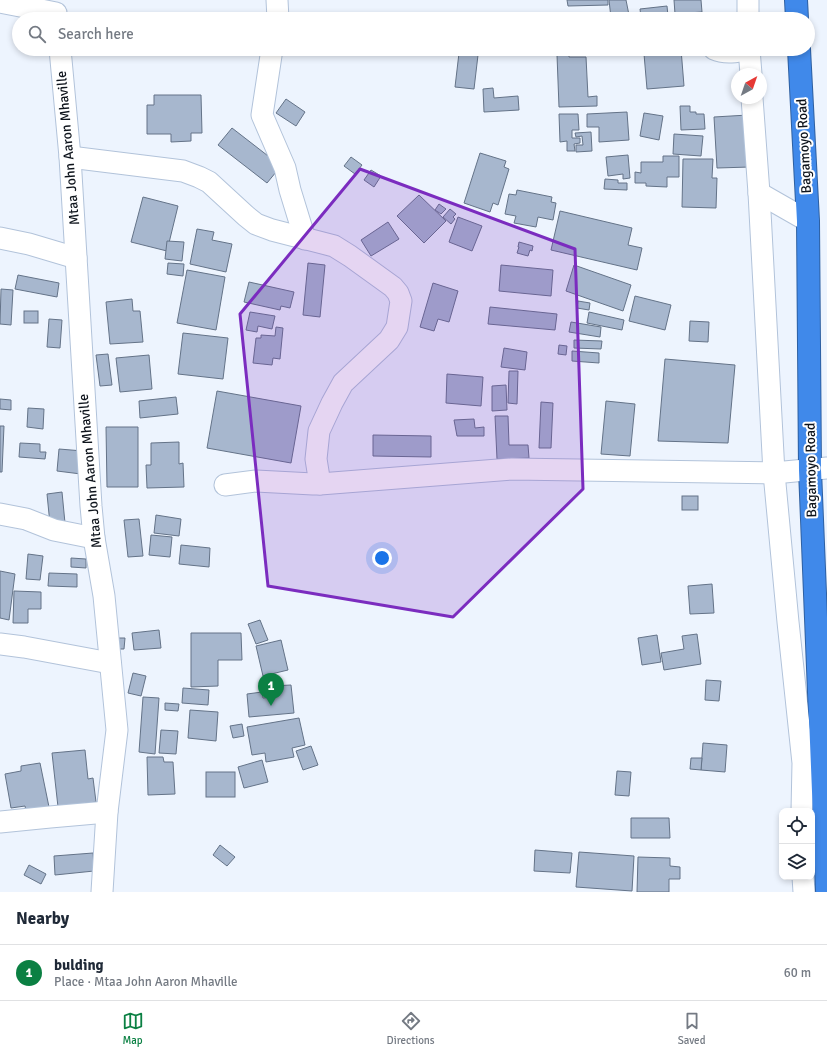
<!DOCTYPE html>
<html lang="en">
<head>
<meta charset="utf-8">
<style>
	:root { --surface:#fff; --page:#f2f2f3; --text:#1f2937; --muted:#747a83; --line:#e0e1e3; --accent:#0b8043 }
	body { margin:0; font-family:Signika,sans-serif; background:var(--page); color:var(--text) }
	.controls { position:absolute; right:12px; bottom:12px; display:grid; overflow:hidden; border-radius:8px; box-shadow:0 2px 6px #0003 }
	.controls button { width:36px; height:36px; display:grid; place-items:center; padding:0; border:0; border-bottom:1px solid var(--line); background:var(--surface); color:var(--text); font:20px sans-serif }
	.compass { position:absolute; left:731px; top:68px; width:36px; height:36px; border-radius:50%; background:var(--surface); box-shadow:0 2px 6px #0003; rotate:40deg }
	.you { position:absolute; left:382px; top:558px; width:14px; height:14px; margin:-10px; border:3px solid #fff; border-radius:50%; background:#1a73e8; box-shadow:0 0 0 6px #1a73e833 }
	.badge { display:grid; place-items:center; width:26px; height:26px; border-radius:50%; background:var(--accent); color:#fff; font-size:13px; font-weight:700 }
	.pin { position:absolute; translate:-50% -33px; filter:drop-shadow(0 1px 2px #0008) }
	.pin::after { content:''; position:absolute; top:21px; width:14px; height:12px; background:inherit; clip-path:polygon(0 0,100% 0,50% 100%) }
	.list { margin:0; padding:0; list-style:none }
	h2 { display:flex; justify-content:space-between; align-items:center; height:52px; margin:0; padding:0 16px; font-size:17px }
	h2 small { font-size:13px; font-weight:400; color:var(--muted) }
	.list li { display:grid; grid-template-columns:26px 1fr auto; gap:12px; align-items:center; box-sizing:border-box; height:56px; padding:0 16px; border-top:1px solid var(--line) }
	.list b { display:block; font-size:15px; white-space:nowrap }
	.list p { margin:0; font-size:13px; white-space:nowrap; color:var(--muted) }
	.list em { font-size:13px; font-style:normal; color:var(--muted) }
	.icon { flex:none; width:22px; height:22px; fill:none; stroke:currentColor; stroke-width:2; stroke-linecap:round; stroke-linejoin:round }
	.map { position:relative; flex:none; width:827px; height:892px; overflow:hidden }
	.search { position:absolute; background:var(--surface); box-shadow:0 2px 6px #0003; left:12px; right:12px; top:12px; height:44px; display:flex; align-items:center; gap:10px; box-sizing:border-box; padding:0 14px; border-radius:22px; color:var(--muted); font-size:15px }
	.sheet { height:108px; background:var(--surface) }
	nav { display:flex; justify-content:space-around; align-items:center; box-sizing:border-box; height:56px; border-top:1px solid var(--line); background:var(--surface); font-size:11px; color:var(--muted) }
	nav a { display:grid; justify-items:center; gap:2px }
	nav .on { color:var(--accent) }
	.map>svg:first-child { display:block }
	.building { fill:#a7b7ce; stroke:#647388 }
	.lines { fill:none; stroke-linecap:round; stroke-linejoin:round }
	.minor-casing { stroke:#b2c3da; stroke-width:23 }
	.highway-casing { stroke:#2e60a2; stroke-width:24 }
	.minor { stroke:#fff; stroke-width:21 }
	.highway { stroke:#4089ea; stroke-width:22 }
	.marked { fill:#7b2cbf; fill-opacity:0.2; stroke:#7b2cbf; stroke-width:3; stroke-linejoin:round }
	.labels { text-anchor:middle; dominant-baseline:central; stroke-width:4; stroke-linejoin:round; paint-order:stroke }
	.street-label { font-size:14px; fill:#0e141c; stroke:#fff }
</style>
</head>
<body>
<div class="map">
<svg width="827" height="892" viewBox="0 0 827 892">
	<rect width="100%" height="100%" fill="#edf4fe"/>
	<g class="building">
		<polygon points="567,0 608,0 608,5 568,6"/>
		<polygon points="609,0 626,0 629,15 611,18"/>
		<polygon points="674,0 701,0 702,12 675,14"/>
		<polygon points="667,6 668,16 641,18 640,9"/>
		<polygon points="629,49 681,49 684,86 647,89 644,54 629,55"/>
		<polygon points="459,53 478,55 474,89 455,87"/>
		<polygon points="557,55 569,55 569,57 586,57 588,97 597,96 597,106 559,107"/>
		<polygon points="493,88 494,98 518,96 519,110 484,112 483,89"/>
		<polygon points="154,95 201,95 202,133 191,133 191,141 171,142 171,134 147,134 147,105 154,105"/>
		<polygon points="286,99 305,112 296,126 276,113"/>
		<polygon points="680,106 690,106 690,112 696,112 696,114 704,114 705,129 681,130"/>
		<polygon points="627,112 629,140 599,142 599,127 587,127 587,114"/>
		<polygon points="644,113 663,116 659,140 640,136"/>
		<polygon points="559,114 578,114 579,130 572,130 572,138 580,138 580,143 574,144 575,151 567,151 567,141 560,142"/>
		<polygon points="748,115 750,167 717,168 714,117"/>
		<polygon points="232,128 281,166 267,183 218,145"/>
		<polygon points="591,132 592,151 576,152 576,145 583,145 582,136 576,137 575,133"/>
		<polygon points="674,134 703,136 701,156 673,154"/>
		<polygon points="480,153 506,161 504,167 509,169 498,205 493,203 490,212 464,203"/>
		<polygon points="628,155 630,178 623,179 623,174 608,176 606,157"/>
		<polygon points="663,156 679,156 679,177 667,177 667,187 646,186 646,183 635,183 635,172 641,173 641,162 663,162"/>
		<polygon points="351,157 362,165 355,174 344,166"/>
		<polygon points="683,159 713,159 712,178 717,178 716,208 682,207"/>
		<polygon points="371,170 381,176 374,187 364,180"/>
		<polygon points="605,179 618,180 618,183 627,183 627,190 604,189"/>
		<polygon points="517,190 552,197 551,202 556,203 553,220 538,217 536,227 514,223 516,216 505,214 509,194 516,195"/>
		<polygon points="419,195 446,221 424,243 397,216"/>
		<polygon points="143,197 178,206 167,251 131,242"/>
		<polygon points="439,204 446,209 441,214 435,210"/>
		<polygon points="450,209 456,214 453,217 455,219 451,224 443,217"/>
		<polygon points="560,211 632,228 628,245 642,248 637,270 551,250"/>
		<polygon points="458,217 482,226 472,251 449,242"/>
		<polygon points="388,222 399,239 371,256 361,240"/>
		<polygon points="197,229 214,232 212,240 232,244 226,272 190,264"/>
		<polygon points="167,241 184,242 182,261 165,259"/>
		<polygon points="519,242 533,246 532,251 530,250 528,256 517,253 519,247 518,247"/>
		<polygon points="168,263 184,264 183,276 167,274"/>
		<polygon points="308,263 325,265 320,317 303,315"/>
		<polygon points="501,265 553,270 551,296 499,291"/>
		<polygon points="574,265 631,285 623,311 566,291"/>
		<polygon points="187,270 225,277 216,330 177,323"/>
		<polygon points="18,275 59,283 57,297 15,289"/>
		<polygon points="249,282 294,292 290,308 281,306 280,310 244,302"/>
		<polygon points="433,283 458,291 449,322 438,319 434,331 420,327"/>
		<polygon points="1,289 13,290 11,325 0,324"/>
		<polygon points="635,296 671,305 665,330 629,321"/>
		<polygon points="132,299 133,311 140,311 143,342 110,344 106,302"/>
		<polygon points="578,301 590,303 589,310 577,308"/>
		<polygon points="490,307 557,314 555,330 488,324"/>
		<rect x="24" y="311" width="14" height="12"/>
		<polygon points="250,312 275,316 272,329 258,326 257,332 246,330"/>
		<polygon points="589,312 624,320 622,330 587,323"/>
		<polygon points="49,319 62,320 60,348 47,347"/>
		<polygon points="690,321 709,322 708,342 689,341"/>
		<polygon points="571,322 601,327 600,337 569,332"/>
		<polygon points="276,327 283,328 280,359 273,358 272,365 253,363 256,338 261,338 261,335 275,336"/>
		<polygon points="183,333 228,338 223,379 178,374"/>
		<polygon points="574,340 602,341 601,349 574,348"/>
		<polygon points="559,345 567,346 566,355 558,354"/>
		<polygon points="504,348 527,352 525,370 501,367"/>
		<polygon points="572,351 599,353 599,363 572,361"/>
		<polygon points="108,354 112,385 100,386 96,355"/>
		<polygon points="149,355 152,389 120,392 116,358"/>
		<polygon points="665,359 735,365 728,443 658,441"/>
		<polygon points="509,371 518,371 517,404 508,403"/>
		<polygon points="447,374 483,377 481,406 446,403"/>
		<polygon points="506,385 507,410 492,411 492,386"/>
		<polygon points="217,391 301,406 291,463 207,448"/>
		<polygon points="176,397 178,414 140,418 139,401"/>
		<polygon points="0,399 11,400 11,410 0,409"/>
		<polygon points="606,401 635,404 630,456 601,454"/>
		<polygon points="541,402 553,403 551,448 539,448"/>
		<polygon points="28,408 44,409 43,429 27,427"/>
		<polygon points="495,416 508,416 509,445 528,445 529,458 497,459"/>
		<polygon points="474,419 475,428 484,427 484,436 457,436 454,420"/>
		<polygon points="0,426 4,426 2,472 0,472"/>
		<polygon points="106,427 138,427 138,487 107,487"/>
		<polygon points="373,435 431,436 431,457 373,456"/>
		<polygon points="179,442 179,464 183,463 184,487 147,488 146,465 151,465 151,443"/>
		<polygon points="20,443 40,444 40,452 46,452 45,459 19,457"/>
		<polygon points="59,449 83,451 81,474 57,471"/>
		<polygon points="62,492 65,523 50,524 47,494"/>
		<rect x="682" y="496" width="16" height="14"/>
		<polygon points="156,515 181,519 179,536 154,533"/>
		<polygon points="139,519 143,556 128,557 124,520"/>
		<polygon points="151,535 172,537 170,557 149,555"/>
		<polygon points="181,545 210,548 209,567 179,564"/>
		<polygon points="28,554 43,556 40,580 26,579"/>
		<polygon points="71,558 86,559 86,568 71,567"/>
		<polygon points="0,571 15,574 9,620 0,618"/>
		<polygon points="49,573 77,574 77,587 48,586"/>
		<polygon points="712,584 714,613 690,614 688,586"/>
		<polygon points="14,591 41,592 41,609 28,609 28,623 13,623"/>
		<polygon points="260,620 268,640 256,644 248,624"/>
		<polygon points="159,630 161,648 134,650 132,633"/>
		<polygon points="191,633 241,633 242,660 218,660 218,686 191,687"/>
		<polygon points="697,634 701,664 664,670 661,653 684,649 682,636"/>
		<polygon points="657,635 661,662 642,665 638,638"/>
		<polygon points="110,638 125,638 124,649 110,649"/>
		<polygon points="281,640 288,670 263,676 256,646"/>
		<polygon points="133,673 146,676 141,696 128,693"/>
		<polygon points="706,680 721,681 719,701 705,700"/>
		<polygon points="291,685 294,713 249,717 247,694 262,692 263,698 273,697 272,686"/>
		<polygon points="183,688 209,690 208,705 182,703"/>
		<polygon points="143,697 159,698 155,754 139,752"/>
		<polygon points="165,703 179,704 178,711 165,710"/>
		<polygon points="190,710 218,712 216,741 188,738"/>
		<polygon points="299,718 305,745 292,748 294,757 266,762 265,753 252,755 247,727"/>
		<polygon points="242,724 244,736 233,738 230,726"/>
		<polygon points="161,730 178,731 176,754 159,753"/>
		<polygon points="703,743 727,745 725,772 701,770"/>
		<polygon points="311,746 318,765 303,770 296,751"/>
		<polygon points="85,750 88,779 93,778 96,802 58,807 52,753"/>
		<polygon points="147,757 163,757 164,762 173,762 175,794 148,795"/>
		<polygon points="691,758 702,758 701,770 690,769"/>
		<polygon points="262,760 268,782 244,788 238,767"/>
		<polygon points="40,763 49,807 26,811 25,806 11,808 5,774 21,771 21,766"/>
		<polygon points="617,771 631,772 629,796 615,795"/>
		<rect x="206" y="772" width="29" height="25"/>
		<polygon points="631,818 669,818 670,838 631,838"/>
		<polygon points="220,845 235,857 227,866 213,855"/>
		<polygon points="535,850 572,853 570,873 534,871"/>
		<polygon points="579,852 634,856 632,891 576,887"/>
		<polygon points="93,853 94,871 55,875 54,856"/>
		<polygon points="638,857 670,858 670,866 680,867 680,879 669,879 669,892 637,892"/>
		<polygon points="29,865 46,874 41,884 24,875"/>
	</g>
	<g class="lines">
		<g class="minor-casing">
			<g id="minor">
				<polyline points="277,0 278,19"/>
				<polyline points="748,0 748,19"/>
				<polyline points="0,2 56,13"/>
				<polyline points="60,49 70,157 91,506 94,538 104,596 117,730 107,812 102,892"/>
				<polyline points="272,49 262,115 285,168 290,190 305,239"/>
				<path d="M714 49C725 54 737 52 749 49"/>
				<polyline points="749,49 751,74"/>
				<polyline points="752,98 759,193 774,473 788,622 803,763 802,811"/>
				<polyline points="70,157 183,171 199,177 209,182 246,216 256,224 272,230 334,246 350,256 393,287 398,293 401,301 397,327 389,340 343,383 332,403 319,431 316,459 320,484"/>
				<polyline points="759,193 808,221"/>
				<polyline points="0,238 29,244 76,258"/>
				<polyline points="225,485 256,481 313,484 320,484 512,469 774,473 827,468"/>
				<polyline points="0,514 26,519 54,530 94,538"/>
				<polyline points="0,644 24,647 110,663"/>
				<polyline points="0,822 50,817 107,812"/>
				<polyline points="803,877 804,892"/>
			</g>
		</g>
		<g class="highway-casing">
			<g id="highway">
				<polyline points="796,0 797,19"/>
				<polyline points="799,49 808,221 810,470 827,890"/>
			</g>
		</g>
		<use href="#minor" class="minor"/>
		<use href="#highway" class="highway"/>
	</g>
	<path class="marked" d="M360 169 575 249 583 489 453 617 268 586 240 314Z"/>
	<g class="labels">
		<g class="street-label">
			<text transform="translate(804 146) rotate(-93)">Bagamoyo Road</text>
			<text transform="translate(68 148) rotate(-95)">Mtaa John Aaron Mhaville</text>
			<text transform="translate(811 470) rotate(-91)">Bagamoyo Road</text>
			<text transform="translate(90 471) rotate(-95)">Mtaa John Aaron Mhaville</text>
		</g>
	</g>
</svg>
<div class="controls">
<button><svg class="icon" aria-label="locate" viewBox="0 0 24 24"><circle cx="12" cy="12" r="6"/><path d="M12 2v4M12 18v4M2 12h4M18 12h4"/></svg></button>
<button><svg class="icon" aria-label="layers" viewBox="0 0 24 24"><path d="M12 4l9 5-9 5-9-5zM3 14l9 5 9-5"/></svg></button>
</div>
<svg class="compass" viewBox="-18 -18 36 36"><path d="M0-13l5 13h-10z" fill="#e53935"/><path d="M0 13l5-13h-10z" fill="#747a83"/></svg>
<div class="you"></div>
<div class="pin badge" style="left:271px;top:706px">1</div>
<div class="search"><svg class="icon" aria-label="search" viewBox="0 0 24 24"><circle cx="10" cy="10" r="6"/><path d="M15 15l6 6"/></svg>Search here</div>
</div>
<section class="sheet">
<h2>Nearby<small></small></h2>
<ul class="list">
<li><span class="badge">1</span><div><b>bulding</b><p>Place · Mtaa John Aaron Mhaville</p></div><em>60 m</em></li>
</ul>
</section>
<nav>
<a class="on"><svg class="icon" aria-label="map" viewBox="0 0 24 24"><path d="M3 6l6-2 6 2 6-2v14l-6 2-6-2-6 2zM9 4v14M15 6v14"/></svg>Map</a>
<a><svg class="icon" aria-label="directions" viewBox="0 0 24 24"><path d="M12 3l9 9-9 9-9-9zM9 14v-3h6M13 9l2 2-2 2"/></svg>Directions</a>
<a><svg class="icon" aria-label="saved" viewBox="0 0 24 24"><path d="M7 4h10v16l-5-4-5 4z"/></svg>Saved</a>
</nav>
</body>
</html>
